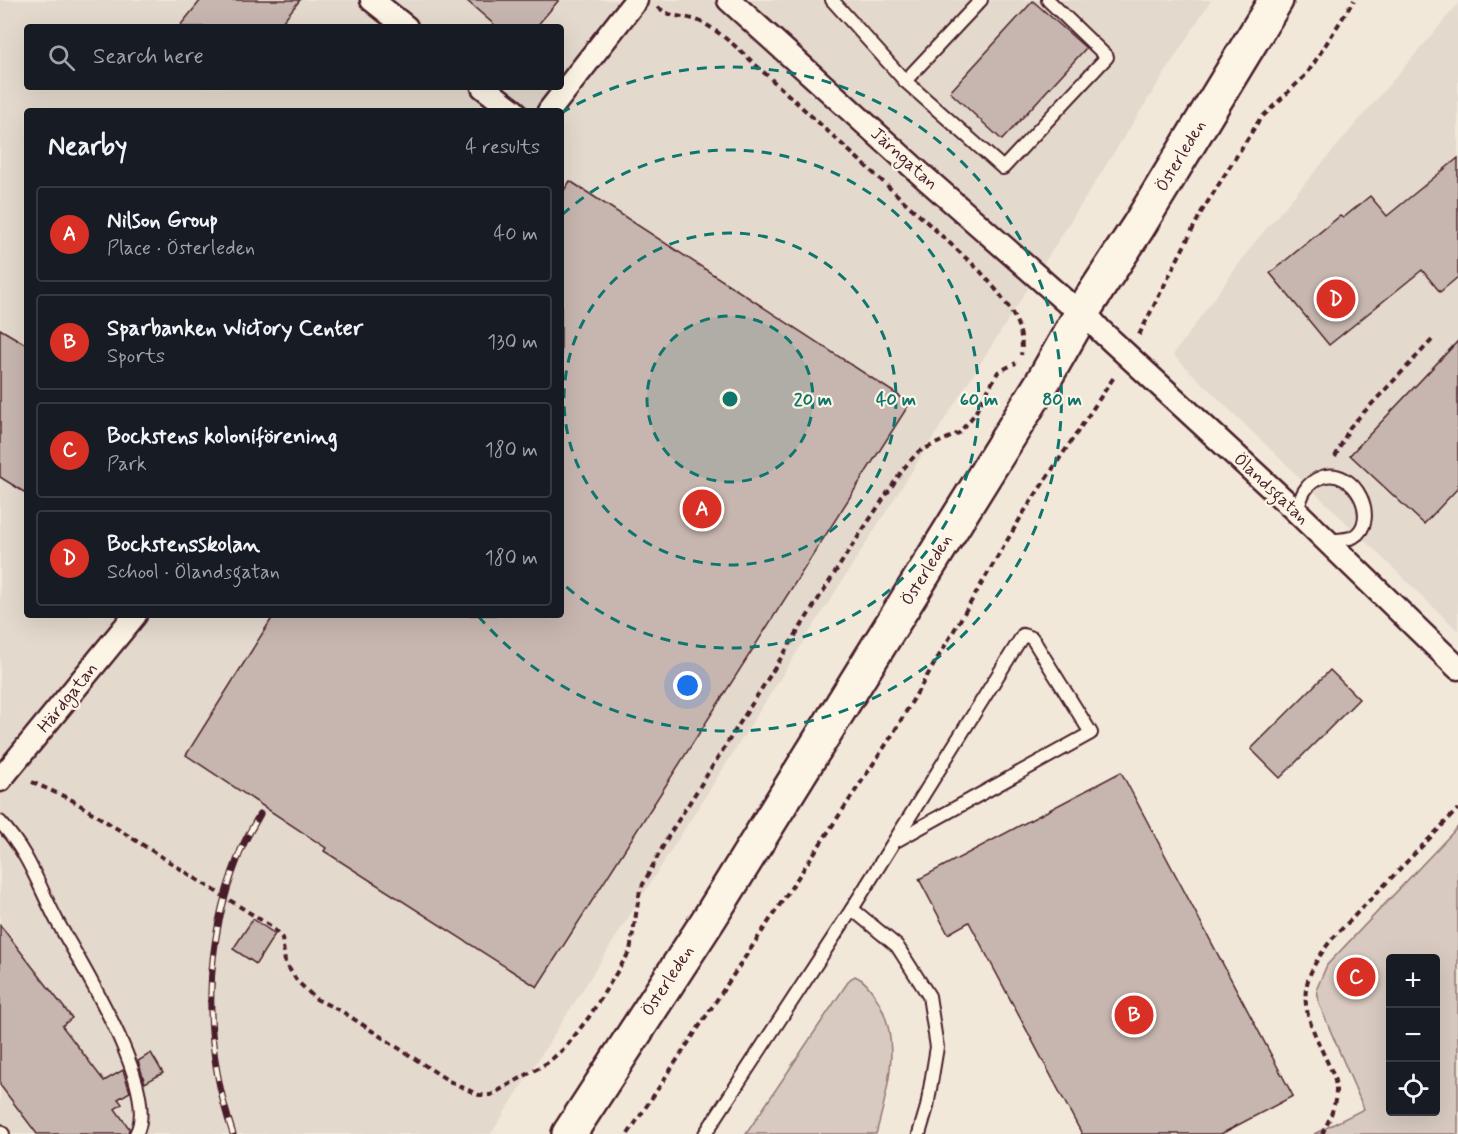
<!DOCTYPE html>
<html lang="en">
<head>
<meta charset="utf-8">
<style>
	:root { --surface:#171b24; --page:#20242c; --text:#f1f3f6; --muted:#9ea1a6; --line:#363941; --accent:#d93025 }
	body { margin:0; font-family:Mynerve,sans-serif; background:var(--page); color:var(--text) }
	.controls { position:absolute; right:18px; bottom:18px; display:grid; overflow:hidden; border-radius:6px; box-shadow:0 6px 24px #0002 }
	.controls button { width:54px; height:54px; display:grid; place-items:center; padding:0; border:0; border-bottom:2px solid var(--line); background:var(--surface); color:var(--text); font:30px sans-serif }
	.you { position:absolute; left:688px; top:686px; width:21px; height:21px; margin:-15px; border:4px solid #fff; border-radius:50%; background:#1a73e8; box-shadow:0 0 0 9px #1a73e833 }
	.badge { display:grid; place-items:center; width:39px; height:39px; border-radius:50%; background:var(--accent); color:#fff; font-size:20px; font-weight:700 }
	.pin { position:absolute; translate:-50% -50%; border:3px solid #fff; box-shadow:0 2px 6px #0006 }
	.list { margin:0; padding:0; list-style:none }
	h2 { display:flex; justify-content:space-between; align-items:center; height:78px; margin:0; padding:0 24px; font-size:26px }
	h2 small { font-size:20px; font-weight:400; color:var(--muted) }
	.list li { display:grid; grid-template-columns:39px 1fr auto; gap:18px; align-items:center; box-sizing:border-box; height:96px; margin:0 12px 12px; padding:0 12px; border:2px solid var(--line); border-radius:6px }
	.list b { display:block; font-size:22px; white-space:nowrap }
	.list p { margin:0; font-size:20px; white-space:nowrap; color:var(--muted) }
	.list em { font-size:20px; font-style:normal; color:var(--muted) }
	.icon { flex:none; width:33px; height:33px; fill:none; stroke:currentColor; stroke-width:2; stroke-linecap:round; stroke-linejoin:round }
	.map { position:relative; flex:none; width:1458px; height:1134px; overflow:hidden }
	.search { position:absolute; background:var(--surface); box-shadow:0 6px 24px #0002; left:24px; top:24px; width:540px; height:66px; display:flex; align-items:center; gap:15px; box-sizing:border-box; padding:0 21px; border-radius:6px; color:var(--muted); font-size:22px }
	.panel { position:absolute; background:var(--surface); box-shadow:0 6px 24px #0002; left:24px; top:108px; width:540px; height:510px; border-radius:6px }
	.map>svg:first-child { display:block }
	.built { fill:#e4d9cd; fill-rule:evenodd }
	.green { fill:#d8cac0; stroke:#917476; stroke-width:1.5; fill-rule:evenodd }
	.building { fill:#c7b6af; stroke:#4a1f2b; stroke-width:1.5 }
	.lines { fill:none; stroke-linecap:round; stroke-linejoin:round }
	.lane-casing { stroke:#4a1f2b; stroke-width:16 }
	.street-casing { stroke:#4a1f2b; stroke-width:27 }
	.secondary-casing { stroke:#4a1f2b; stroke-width:38 }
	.path { stroke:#4a1f2b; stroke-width:4; stroke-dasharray:6 4.5; stroke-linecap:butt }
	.lane { stroke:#fcf5e5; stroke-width:12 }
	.street { stroke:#fcf5e5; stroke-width:22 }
	.secondary { stroke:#fcf5e5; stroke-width:33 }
	.rail-casing { stroke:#4a1f2b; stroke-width:7 }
	.rail { stroke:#fcf5e5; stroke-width:4.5; stroke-dasharray:14; stroke-linecap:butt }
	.ring { fill:none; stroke:#0f766e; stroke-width:3; stroke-dasharray:10 8 }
	.labels { text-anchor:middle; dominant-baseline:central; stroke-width:4.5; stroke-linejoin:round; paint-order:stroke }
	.street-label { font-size:18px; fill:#4a1f2b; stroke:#fcf5e5 }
	.centre { fill:#0f766e; stroke:#fcf5e5; stroke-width:3 }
	.ring-label { font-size:18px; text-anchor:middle; font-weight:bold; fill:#0f766e; stroke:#fcf5e5; stroke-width:4.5; stroke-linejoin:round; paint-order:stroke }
</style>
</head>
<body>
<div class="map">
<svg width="1458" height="1134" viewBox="0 0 1458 1134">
	<rect width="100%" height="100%" fill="#f1e8da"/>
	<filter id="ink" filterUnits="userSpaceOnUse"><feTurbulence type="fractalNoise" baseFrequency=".0167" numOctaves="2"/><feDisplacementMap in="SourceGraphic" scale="12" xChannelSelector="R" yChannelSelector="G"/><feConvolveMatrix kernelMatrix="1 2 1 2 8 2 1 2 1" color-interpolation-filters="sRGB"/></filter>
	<g filter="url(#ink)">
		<g class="built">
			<path d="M0 0H1211L491 1134H0ZM27 27H561V87H27ZM27 111H561V615H27Z"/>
			<polygon points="1458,4 1458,631 1173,355 1254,243"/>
		</g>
		<g class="green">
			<path d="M1458 827V1134H1314L1364 1109 1319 1004 1317 988 1327 965ZM1390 958H1436V1112H1390Z"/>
			<path d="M855 976C865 980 872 990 877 999 902 1040 888 1091 876 1134H746L850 979Z"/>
		</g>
		<g class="building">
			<polygon points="201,0 300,0 278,27 179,27"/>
			<polygon points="466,0 559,0 536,27 497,27"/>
			<polygon points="1033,1 1086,48 1002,140 950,92"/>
			<polygon points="1458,158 1458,277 1440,292 1422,270 1329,345 1270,273 1340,216 1343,218 1370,196 1387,216"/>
			<polygon points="570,181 910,403 537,987 324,851 326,848 186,755 274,615 561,615 561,195"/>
			<polygon points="0,329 27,345 27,494 0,477"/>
			<polygon points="1458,341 1458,488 1424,524 1350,455"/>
			<polygon points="1330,670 1359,699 1280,778 1251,749"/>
			<polygon points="1121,772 1293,1096 1221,1134 1082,1134 969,922 948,934 919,879"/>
			<polygon points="253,919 275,934 256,964 233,949"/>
			<polygon points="0,925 72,1018 62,1026 104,1081 123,1070 130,1092 118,1099 122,1104 115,1109 129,1128 128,1134 37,1134 0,1085"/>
			<polygon points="151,1053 163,1073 145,1083 138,1061"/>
		</g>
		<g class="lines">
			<g class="lane-casing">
				<g id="lane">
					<polyline points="832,0 905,81 1003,168 1107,57 1048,0"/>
					<polyline points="905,81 981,0"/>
					<path d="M1297 512C1301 496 1305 483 1322 477 1355 466 1381 521 1353 537 1347 540 1334 540 1326 541"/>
					<path d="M0 822C30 855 37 883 57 921 80 963 161 1090 136 1134"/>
					<polyline points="852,909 897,946 929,996 937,1047 927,1107 919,1134"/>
					<polyline points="0,1131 3,1134"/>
					<polyline points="705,1134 852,909 1023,635 1032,638 1091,733 894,842"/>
				</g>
			</g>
			<g class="street-casing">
				<g id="street">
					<polyline points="372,0 406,27"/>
					<polyline points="729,0 923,176 1064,300 1083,311 1101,331 1297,512 1458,668"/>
					<polyline points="483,87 514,111"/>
					<polyline points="549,111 636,0"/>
					<polyline points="0,780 135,615"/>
				</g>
			</g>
			<g class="secondary-casing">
				<polyline id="secondary" points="569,1134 709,919 1042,383 1083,311 1138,227 1276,0"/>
			</g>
			<g class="path">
				<path d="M658 7C671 18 678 15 693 19 709 24 721 35 734 45L980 271C999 293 1027 323 1021 355"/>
				<polyline points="1139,335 1202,211 1241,149 1260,119 1307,74 1354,0"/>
				<polyline points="1335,457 1350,427 1433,339"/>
				<polyline points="32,782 72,800 272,927 282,938 285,962 297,981 316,999 343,1012 449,1081 479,1095 491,1095 547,1063 565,1048 589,1017 630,951 640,890 669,835 850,549 904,468 918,452 959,433 974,415 998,372 1016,363"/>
				<polyline points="628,1134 891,737 1024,512 1114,377"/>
				<path d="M1322 1134C1329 1121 1336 1105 1336 1090 1336 1077 1329 1066 1324 1055 1301 1005 1295 986 1332 939L1458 809"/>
			</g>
			<use href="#lane" class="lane"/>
			<use href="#street" class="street"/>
			<use href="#secondary" class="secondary"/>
			<g class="rail-casing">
				<path id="rail" d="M233 1134C202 1042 203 945 239 855 244 840 253 827 260 814"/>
			</g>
			<use href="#rail" class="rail"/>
		</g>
	</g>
	<circle cx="730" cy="399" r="83" fill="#0f766e" fill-opacity=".12"/>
	<g class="ring">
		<circle cx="730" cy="399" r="83"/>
		<circle cx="730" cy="399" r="166"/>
		<path d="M562 215A249 249 0 1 1 562 583"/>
		<path d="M561 113A332 332 0 1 1 479 617"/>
	</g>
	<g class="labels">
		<g class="street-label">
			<text transform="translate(1181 156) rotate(-59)">Österleden</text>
			<text transform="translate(904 159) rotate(42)">Järngatan</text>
			<text transform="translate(1271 489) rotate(43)">Ölandsgatan</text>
			<text transform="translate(927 570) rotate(-58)">Österleden</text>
			<text transform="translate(68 698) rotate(-51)">Härdgatan</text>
			<text transform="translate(668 981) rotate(-57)">Österleden</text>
		</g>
	</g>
	<circle cx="730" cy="399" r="9" class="centre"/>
	<g class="ring-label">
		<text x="813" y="405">20 m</text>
		<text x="896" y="405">40 m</text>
		<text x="979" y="405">60 m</text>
		<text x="1062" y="405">80 m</text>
	</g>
</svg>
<div class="controls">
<button>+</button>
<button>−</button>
<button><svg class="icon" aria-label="locate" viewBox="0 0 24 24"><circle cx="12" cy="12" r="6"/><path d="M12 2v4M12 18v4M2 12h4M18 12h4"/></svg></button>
</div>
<div class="you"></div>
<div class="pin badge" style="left:702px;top:509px">A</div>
<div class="pin badge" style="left:1134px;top:1015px">B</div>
<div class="pin badge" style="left:1356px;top:977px">C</div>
<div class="pin badge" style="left:1336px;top:299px">D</div>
<div class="search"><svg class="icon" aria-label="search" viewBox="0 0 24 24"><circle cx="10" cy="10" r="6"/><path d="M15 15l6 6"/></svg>Search here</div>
<section class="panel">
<h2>Nearby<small>4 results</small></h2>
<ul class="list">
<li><span class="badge">A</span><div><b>Nilson Group</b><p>Place · Österleden</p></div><em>40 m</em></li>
<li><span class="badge">B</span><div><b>Sparbanken Wictory Center</b><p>Sports</p></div><em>130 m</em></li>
<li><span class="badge">C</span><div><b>Bockstens koloniförening</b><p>Park</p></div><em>180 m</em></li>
<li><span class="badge">D</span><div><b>Bockstensskolan</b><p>School · Ölandsgatan</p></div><em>180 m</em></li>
</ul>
</section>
</div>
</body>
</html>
